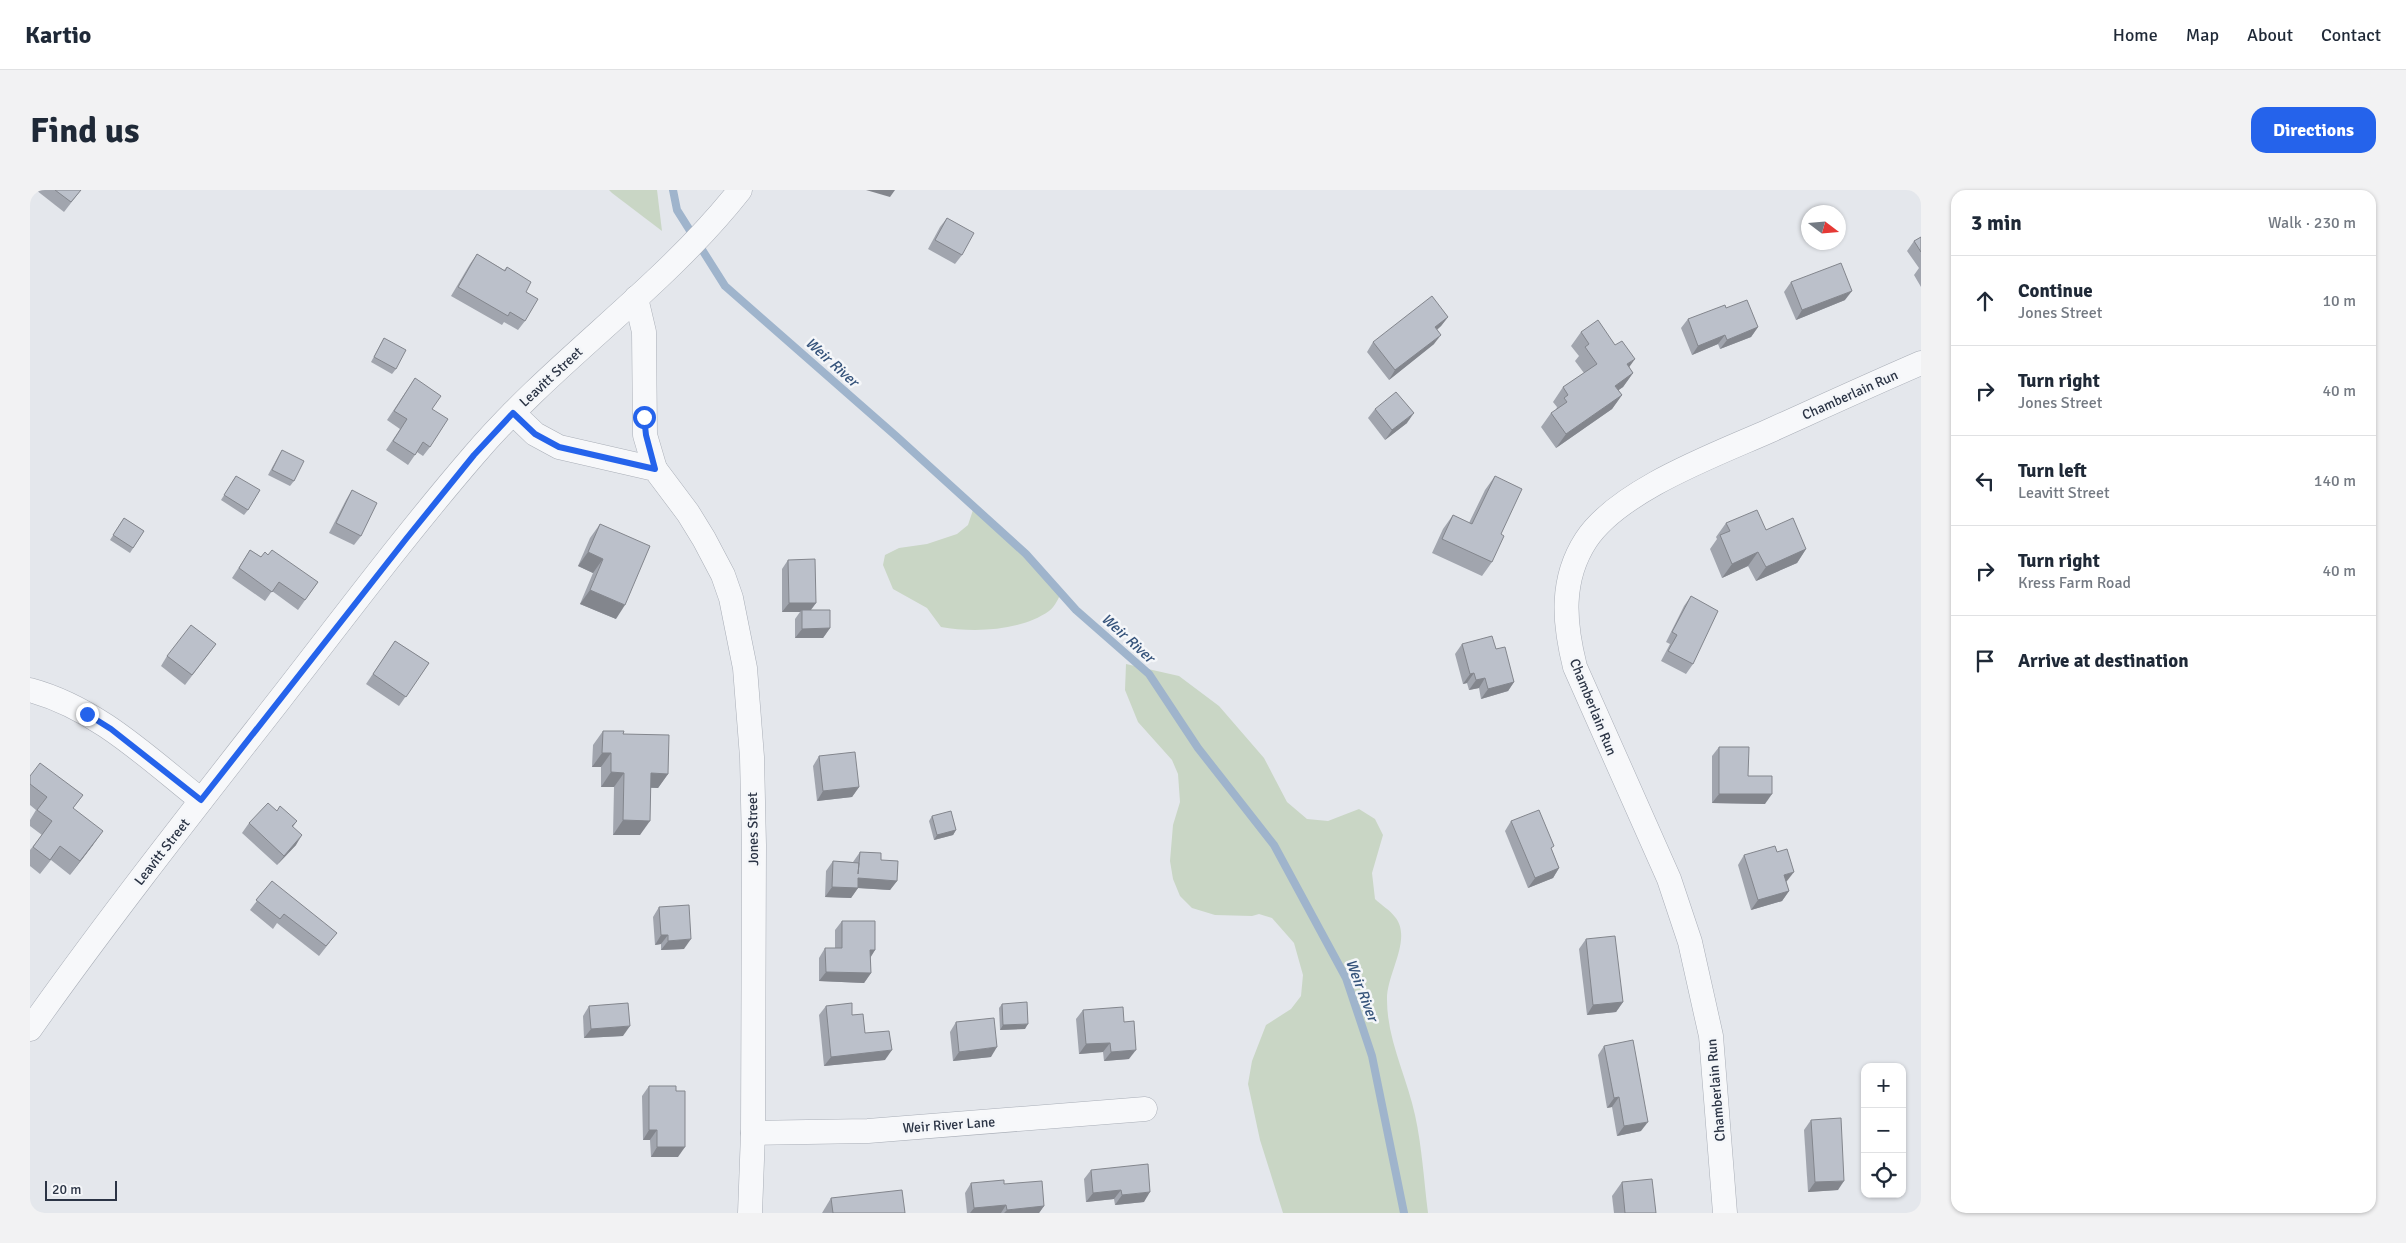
<!DOCTYPE html>
<html lang="en">
<head>
<meta charset="utf-8">
<style>
	:root { --surface:#fff; --page:#f2f2f3; --text:#1f2937; --muted:#747a83; --line:#e0e1e3; --accent:#2563eb }
	body { margin:0; font-family:Signika,sans-serif; background:var(--page); color:var(--text) }
	.controls { position:absolute; right:15px; bottom:15px; display:grid; overflow:hidden; border-radius:10px; box-shadow:0 1px 4px #0004 }
	.controls button { width:45px; height:45px; display:grid; place-items:center; padding:0; border:0; border-bottom:1px solid var(--line); background:var(--surface); color:var(--text); font:25px sans-serif }
	.compass { position:absolute; left:1771px; top:15px; width:45px; height:45px; border-radius:50%; background:var(--surface); box-shadow:0 1px 4px #0004; rotate:106deg }
	.scale { position:absolute; left:15px; bottom:12px; width:72px; box-sizing:border-box; padding-left:5px; border:2px solid #2b3445; border-top:0; font-size:14px; line-height:18px; white-space:nowrap; color:#2b3445; -webkit-text-stroke:4px #f4f6f9; paint-order:stroke }
	.stop { position:absolute; width:15px; height:15px; margin:-11px; border:4px solid #2563eb; border-radius:50%; background:#fff }
	.stop.end { background:#2563eb; border-color:#fff; box-shadow:0 1px 5px #0008 }
	.list { margin:0; padding:0; list-style:none }
	h2 { display:flex; justify-content:space-between; align-items:center; height:65px; margin:0; padding:0 20px; font-size:21px }
	h2 small { font-size:16px; font-weight:400; color:var(--muted) }
	.list li { display:grid; grid-template-columns:32px 1fr auto; gap:15px; align-items:center; box-sizing:border-box; height:90px; padding:0 20px; border-top:1px solid var(--line) }
	.list b { display:block; font-size:19px; white-space:nowrap }
	.list p { margin:0; font-size:16px; white-space:nowrap; color:var(--muted) }
	.list em { font-size:16px; font-style:normal; color:var(--muted) }
	.icon { flex:none; width:28px; height:28px; fill:none; stroke:currentColor; stroke-width:2; stroke-linecap:round; stroke-linejoin:round }
	.map { position:relative; flex:none; width:1891px; height:1023px; overflow:hidden; border-radius:15px }
	header { display:flex; align-items:center; gap:30px; box-sizing:border-box; height:70px; padding:0 25px; background:var(--surface); border-bottom:1px solid var(--line) }
	header strong { font-size:24px }
	nav { display:flex; gap:28px; margin-inline-start:auto; font-size:18px }
	.intro { display:flex; align-items:center; justify-content:space-between; box-sizing:border-box; height:120px; padding:0 30px }
	h1 { margin:0; font-size:35px }
	.button { padding:12px 22px; border-radius:15px; background:var(--accent); color:#fff; font-size:18px; font-weight:700 }
	main { display:flex; gap:30px; padding:0 30px }
	aside { flex:1; background:var(--surface); border-radius:15px; box-shadow:0 1px 4px #0004 }
	.map>svg:first-child { display:block }
	.green { fill:#c9d6c5 }
	.lines { fill:none; stroke-linecap:round; stroke-linejoin:round }
	.stream { stroke:#9fb4cc; stroke-width:8 }
	.minor-casing { stroke:#a9aeb7; stroke-width:25 }
	.minor { stroke:#f7f8fa; stroke-width:24 }
	.wall { fill:#a1a5ae }
	.shaded-wall { fill:#83868d }
	.building { fill:#bbc0ca; stroke:#83868d }
	.route { stroke:#2563eb; stroke-width:6 }
	.labels { text-anchor:middle; dominant-baseline:central; stroke-width:5; stroke-linejoin:round; paint-order:stroke }
	.street-label { font-size:14px; fill:#2b3445; stroke:#f4f6f9 }
	.water-label { font-size:15px; font-style:italic; fill:#34527a; stroke:#f4f6f9 }
</style>
</head>
<body>
<header>
<strong>Kartio</strong>
<nav><a>Home</a><a>Map</a><a>About</a><a>Contact</a></nav>
</header>
<div class="intro"><h1>Find us</h1><a class="button">Directions</a></div>
<main>
<div class="map">
<svg width="1891" height="1023" viewBox="0 0 1891 1023">
	<rect width="100%" height="100%" fill="#e4e7ec"/>
	<g class="green">
		<polygon points="579,0 627,0 632,41 582,3"/>
		<path d="M943 320 993 359 1032 401C1029 407 1025 417 1019 421 991 441 944 443 911 437L897 418 863 399 853 375 855 365 869 358 897 354 927 344 938 335Z"/>
		<path d="M1096 474 1149 486 1189 516 1234 568 1257 612 1277 629 1298 631 1329 619 1345 629 1353 645 1342 683 1345 709C1351 715 1360 720 1365 727 1383 749 1356 784 1357 810 1357 850 1377 887 1385 925 1392 957 1394 991 1398 1023H1253L1230 950 1218 894 1222 871 1236 835 1261 819 1271 806 1273 785 1264 753 1242 728 1229 724 1222 726 1185 725 1162 718 1150 706 1143 689 1140 671 1143 635 1150 612 1148 584 1142 570 1108 532 1095 500Z"/>
	</g>
	<g class="lines">
		<polyline class="stream" points="643,0 647,20 695,96 866,246 996,364 1046,420 1119,484 1168,558 1244,655 1316,788 1342,866 1374,1023"/>
		<g class="minor-casing">
			<g id="minor">
				<polyline points="606,108 614,142 615,245 625,279"/>
				<polyline points="483,223 505,244 529,257 625,279 658,323 674,349 693,385 701,408 715,478 722,567 724,655 723,943 720,1023"/>
				<path d="M0 500C67 518 118 568 171 610"/>
				<path d="M0 839C80 726 166 617 251 508 314 427 376 344 444 265 525 170 632 99 710 0"/>
				<polyline points="723,943 838,941 1115,919"/>
				<path d="M1695 1023 1681 846 1660 752 1639 689 1545 477C1534 433 1530 390 1556 350 1589 300 1685 265 1739 241 1790 218 1840 195 1891 173"/>
			</g>
		</g>
		<use href="#minor" class="minor"/>
	</g>
	<g class="wall">
		<polygon points="6,0 51,0 34,22"/>
		<polygon points="917,28 932,65 925,74 898,59 910,37"/>
		<polygon points="1891,47 1891,97 1884,85 1889,78 1877,61 1884,51"/>
		<polygon points="447,64 474,80 477,77 496,102 495,131 488,140 474,132 472,135 421,106 440,74"/>
		<polygon points="1761,92 1815,110 1766,130 1754,102"/>
		<polygon points="1696,118 1728,137 1721,147 1690,159 1688,154 1662,165 1651,138 1658,129"/>
		<polygon points="1418,127 1411,136 1407,140 1404,154 1359,190 1337,162 1343,152"/>
		<polygon points="1551,142 1599,177 1603,183 1593,197 1588,200 1592,205 1582,219 1526,258 1511,237 1521,223 1526,220 1527,217 1523,212 1533,197 1554,183 1545,171 1549,166 1541,156"/>
		<polygon points="354,148 366,179 362,184 341,172"/>
		<polygon points="385,188 402,219 400,257 393,266 387,262 378,275 356,260 370,239 357,230"/>
		<polygon points="1345,219 1377,233 1355,250 1338,228"/>
		<polygon points="252,260 264,291 260,296 238,285 249,265"/>
		<polygon points="206,286 218,320 214,325 191,310"/>
		<polygon points="1465,286 1462,372 1452,386 1402,363 1413,339 1423,325 1439,333 1455,300"/>
		<polygon points="322,300 331,346 324,355 299,343 316,310"/>
		<polygon points="94,328 114,341 100,363 80,350"/>
		<polygon points="1696,333 1736,340 1776,359 1767,373 1726,391 1718,376 1692,388 1680,359 1687,349 1686,347"/>
		<polygon points="570,334 586,429 550,414 563,383 548,376 560,348"/>
		<polygon points="220,360 231,367 238,365 288,392 268,420 242,401 235,411 202,388"/>
		<polygon points="758,370 786,413 781,420 800,438 793,448 765,448 765,429 770,422 752,422 752,379"/>
		<polygon points="1661,406 1663,474 1656,484 1631,471 1640,454 1636,452 1654,416"/>
		<polygon points="365,451 399,473 369,516 336,494"/>
		<polygon points="186,454 155,495 131,476 137,466"/>
		<polygon points="1432,454 1466,459 1484,492 1478,501 1451,509 1449,498 1439,500 1437,493 1433,494 1425,464"/>
		<polygon points="573,541 593,544 638,584 628,598 621,598 610,645 583,645 584,597 571,597 571,577 562,577 563,555"/>
		<polygon points="1689,557 1718,586 1735,614 1682,613 1682,566"/>
		<polygon points="789,566 829,597 822,607 787,611 783,576"/>
		<polygon points="0,586 53,605 43,618 63,655 40,685 21,670 10,684 0,676 0,660 12,645 0,636 0,630 6,620 0,615"/>
		<polygon points="247,621 267,631 263,637 266,655 247,675 212,643 219,633"/>
		<polygon points="902,626 926,640 923,645 904,650 899,631"/>
		<polygon points="1481,631 1522,660 1529,678 1523,688 1498,698 1475,641"/>
		<polygon points="830,662 851,670 867,691 860,700 828,698 821,708 795,707 796,681 803,671 823,672"/>
		<polygon points="1714,665 1757,691 1756,692 1759,701 1752,711 1721,720 1708,675"/>
		<polygon points="242,691 300,752 289,766 247,733 243,739 220,720"/>
		<polygon points="629,717 654,759 631,760 631,754 625,755 623,727"/>
		<polygon points="812,731 845,760 840,767 841,783 834,793 789,791 789,768 795,758 805,758 805,740"/>
		<polygon points="1556,749 1593,812 1586,822 1557,825 1549,759"/>
		<polygon points="972,814 995,839 970,840 969,818"/>
		<polygon points="559,816 593,846 554,848 553,826"/>
		<polygon points="796,816 822,825 855,870 794,876 789,825"/>
		<polygon points="1053,820 1094,832 1099,869 1074,871 1073,862 1049,864 1046,829"/>
		<polygon points="926,832 961,867 923,871 920,842"/>
		<polygon points="1574,856 1611,941 1587,946 1582,917 1577,918 1568,865"/>
		<polygon points="619,896 648,967 621,967 620,950 613,950 612,906"/>
		<polygon points="1781,930 1808,1000 1778,1002 1774,940"/>
		<polygon points="1061,980 1114,1012 1085,1015 1084,1009 1056,1012 1054,989"/>
		<polygon points="1592,992 1626,1023 1584,1023 1582,1006"/>
		<polygon points="941,993 974,994 1014,1016 1009,1023 937,1023 935,1003"/>
		<polygon points="801,1008 875,1023 792,1023"/>
	</g>
	<g class="shaded-wall">
		<polygon points="836,0 865,0 860,7"/>
		<polygon points="1822,101 1815,110 1766,130 1772,120"/>
		<polygon points="1418,127 1411,136 1398,147 1405,137"/>
		<polygon points="1728,137 1721,147 1690,159 1697,150"/>
		<polygon points="1411,145 1404,154 1359,190 1365,180"/>
		<polygon points="1695,145 1688,154 1662,165 1668,156"/>
		<polygon points="1605,169 1595,183 1597,174"/>
		<polygon points="1603,183 1593,197 1575,210 1585,196"/>
		<polygon points="1592,205 1582,219 1526,258 1536,244"/>
		<polygon points="1384,223 1377,233 1355,250 1362,240"/>
		<polygon points="1776,359 1767,373 1726,391 1736,377"/>
		<polygon points="558,362 573,369 563,383 548,376"/>
		<polygon points="1728,362 1718,376 1692,388 1702,374"/>
		<polygon points="560,400 595,415 586,429 550,414"/>
		<polygon points="759,413 786,413 779,422 772,420 770,422 752,422"/>
		<polygon points="800,438 793,448 765,448 772,439"/>
		<polygon points="1444,483 1437,493 1433,494 1440,484"/>
		<polygon points="1455,488 1449,498 1439,500 1446,490"/>
		<polygon points="1484,492 1478,501 1451,509 1458,499"/>
		<polygon points="572,563 581,563 571,577 562,577"/>
		<polygon points="581,582 594,583 584,597 571,597"/>
		<polygon points="621,583 638,584 628,598 611,597"/>
		<polygon points="829,597 822,607 787,611 793,601"/>
		<polygon points="1689,604 1742,604 1735,614 1682,613"/>
		<polygon points="593,630 620,631 610,645 583,645"/>
		<polygon points="926,640 923,645 904,650 907,645"/>
		<polygon points="73,641 63,655 40,685 50,671"/>
		<polygon points="272,645 266,655 247,675 254,666"/>
		<polygon points="1529,678 1523,688 1498,698 1505,688"/>
		<polygon points="1764,682 1757,691 1747,694 1754,685"/>
		<polygon points="828,688 867,691 860,700 828,698 821,708 795,707 802,697"/>
		<polygon points="1759,701 1752,711 1721,720 1728,710"/>
		<polygon points="631,745 638,745 631,754 625,755"/>
		<polygon points="661,749 654,759 631,760 638,751"/>
		<polygon points="840,760 845,760 839,770"/>
		<polygon points="796,782 841,783 834,793 789,791"/>
		<polygon points="1593,812 1586,822 1557,825 1563,815"/>
		<polygon points="998,834 995,839 970,840 973,835"/>
		<polygon points="600,836 593,846 554,848 561,839"/>
		<polygon points="1080,853 1073,862 1049,864 1056,854"/>
		<polygon points="967,857 961,867 923,871 929,862"/>
		<polygon points="862,860 855,870 794,876 801,867"/>
		<polygon points="1106,860 1099,869 1074,871 1081,862"/>
		<polygon points="1589,907 1582,917 1577,918 1584,908"/>
		<polygon points="1618,932 1611,941 1587,946 1594,936"/>
		<polygon points="619,940 627,940 620,950 613,950"/>
		<polygon points="627,957 655,957 648,967 621,967"/>
		<polygon points="1814,991 1808,1000 1778,1002 1785,992"/>
		<polygon points="1091,1000 1084,1009 1056,1012 1063,1003"/>
		<polygon points="1120,1002 1114,1012 1085,1015 1092,1005"/>
		<polygon points="976,1015 971,1023 940,1023 944,1018"/>
		<polygon points="1014,1016 1009,1023 974,1023 977,1020"/>
	</g>
	<g class="building">
		<polygon points="25,0 51,0 41,12"/>
		<polygon points="917,28 944,43 932,65 905,50"/>
		<polygon points="1891,47 1891,62 1884,51"/>
		<polygon points="447,64 475,81 477,77 501,92 496,102 508,109 495,131 480,122 478,126 428,97"/>
		<polygon points="1811,73 1822,101 1772,120 1761,92"/>
		<polygon points="1402,106 1418,127 1405,137 1411,145 1365,180 1343,152"/>
		<polygon points="1717,110 1728,137 1697,150 1695,145 1668,156 1658,129 1695,115 1696,118"/>
		<polygon points="1568,130 1585,155 1592,151 1605,169 1597,174 1603,183 1585,196 1592,205 1536,244 1521,223 1537,212 1534,208 1538,205 1533,197 1567,174 1555,157 1559,154 1551,142"/>
		<polygon points="354,148 376,160 366,179 344,167"/>
		<polygon points="385,188 411,206 402,219 418,229 400,257 393,252 385,265 363,251 377,229 364,221"/>
		<polygon points="1366,202 1384,223 1362,240 1345,219"/>
		<polygon points="252,260 274,271 264,291 242,280"/>
		<polygon points="206,286 230,300 218,320 194,305"/>
		<polygon points="1465,286 1492,299 1471,344 1474,346 1462,372 1412,349 1423,325 1442,334"/>
		<polygon points="322,300 347,313 331,346 306,333"/>
		<polygon points="1727,320 1736,340 1763,328 1776,359 1736,377 1728,362 1702,374 1690,345 1700,341 1696,333"/>
		<polygon points="94,328 114,341 103,358 83,345"/>
		<polygon points="570,334 620,356 595,415 560,400 573,369 558,362"/>
		<polygon points="220,360 231,367 235,362 238,365 242,360 288,392 275,410 249,392 242,402 209,378"/>
		<polygon points="785,369 786,413 759,413 758,370"/>
		<polygon points="1661,406 1688,421 1663,474 1638,461 1647,445 1642,442"/>
		<polygon points="772,420 800,420 800,438 772,439"/>
		<polygon points="161,435 186,454 162,485 137,466"/>
		<polygon points="1462,446 1466,459 1475,457 1484,492 1458,499 1455,488 1446,490 1444,483 1440,484 1432,454"/>
		<polygon points="365,451 399,473 376,507 343,484"/>
		<polygon points="573,541 594,541 593,544 639,545 638,584 621,583 620,631 593,630 594,583 581,582 581,563 572,563"/>
		<polygon points="1689,557 1719,557 1718,586 1742,586 1742,604 1689,604"/>
		<polygon points="825,562 829,597 793,601 789,566"/>
		<polygon points="10,573 53,605 43,618 73,641 50,671 30,656 20,670 3,657 22,631 7,620 17,607 0,594 0,586"/>
		<polygon points="238,613 247,621 250,616 267,631 262,636 272,645 254,666 219,633"/>
		<polygon points="1509,620 1524,656 1521,658 1529,678 1505,688 1481,631"/>
		<polygon points="921,621 926,640 907,645 902,626"/>
		<polygon points="1745,656 1747,662 1757,659 1764,682 1754,685 1759,701 1728,710 1714,665"/>
		<polygon points="830,662 851,663 851,670 868,671 867,691 828,688 828,698 802,697 803,671 829,673 828,684"/>
		<polygon points="242,691 307,743 296,756 254,724 250,729 226,710"/>
		<polygon points="659,715 661,749 638,751 638,745 631,745 629,717"/>
		<polygon points="812,731 845,731 845,760 840,760 841,783 796,782 795,758 812,758"/>
		<polygon points="1585,746 1593,812 1563,815 1556,749"/>
		<polygon points="997,812 998,834 973,835 972,814"/>
		<polygon points="598,813 600,836 561,839 559,816"/>
		<polygon points="822,813 822,825 833,824 835,843 859,841 862,860 801,867 796,816"/>
		<polygon points="1093,817 1094,832 1104,831 1106,860 1081,862 1080,853 1056,854 1053,820"/>
		<polygon points="964,828 967,857 929,862 926,832"/>
		<polygon points="1603,850 1618,932 1594,936 1589,907 1584,908 1574,856"/>
		<polygon points="619,896 646,896 646,901 655,901 655,957 627,957 627,940 619,940"/>
		<polygon points="1811,928 1814,991 1785,992 1781,930"/>
		<polygon points="1118,974 1120,1002 1092,1005 1091,1000 1063,1003 1061,980"/>
		<polygon points="1622,989 1626,1023 1595,1023 1592,992"/>
		<polygon points="974,990 974,994 1012,991 1014,1016 977,1020 976,1015 944,1018 941,993"/>
		<polygon points="872,1000 875,1023 803,1023 801,1008"/>
	</g>
	<g class="lines">
		<polyline class="route" points="57,524 81,539 171,610 376,349 444,265 483,223 505,244 529,257 625,279 616,245 614,227"/>
	</g>
	<g class="labels">
		<g class="street-label">
			<text transform="translate(521 187) rotate(-43)">Leavitt Street</text>
			<text transform="translate(1820 205) rotate(-24)">Chamberlain Run</text>
			<text transform="translate(1563 517) rotate(68)">Chamberlain Run</text>
			<text transform="translate(723 639) rotate(-91)">Jones Street</text>
			<text transform="translate(132 662) rotate(-52)">Leavitt Street</text>
			<text transform="translate(1686 900) rotate(-95)">Chamberlain Run</text>
			<text transform="translate(919 935) rotate(-4)">Weir River Lane</text>
		</g>
		<g class="water-label">
			<text transform="translate(802 172) rotate(42)">Weir River</text>
			<text transform="translate(1098 448) rotate(42)">Weir River</text>
			<text transform="translate(1332 800) rotate(69)">Weir River</text>
		</g>
	</g>
</svg>
<div class="controls">
<button>+</button>
<button>−</button>
<button><svg class="icon" aria-label="locate" viewBox="0 0 24 24"><circle cx="12" cy="12" r="6"/><path d="M12 2v4M12 18v4M2 12h4M18 12h4"/></svg></button>
</div>
<svg class="compass" viewBox="-18 -18 36 36"><path d="M0-13l5 13h-10z" fill="#e53935"/><path d="M0 13l5-13h-10z" fill="#747a83"/></svg>
<div class="scale">20 m</div>
<div class="stop" style="left:614px;top:227px"></div>
<div class="stop end" style="left:57px;top:524px"></div>
</div>
<aside>
<h2>3 min<small>Walk · 230 m</small></h2>
<ul class="list">
<li><svg class="icon" aria-label="ahead" viewBox="0 0 24 24"><path d="M12 20V5M6 11l6-6 6 6"/></svg><div><b>Continue</b><p>Jones Street</p></div><em>10 m</em></li>
<li><svg class="icon" aria-label="right" viewBox="0 0 24 24"><path d="M7 20v-9h11M14 6l5 5-5 5"/></svg><div><b>Turn right</b><p>Jones Street</p></div><em>40 m</em></li>
<li><svg class="icon" aria-label="left" viewBox="0 0 24 24"><path d="M17 20v-9H6M10 6l-5 5 5 5"/></svg><div><b>Turn left</b><p>Leavitt Street</p></div><em>140 m</em></li>
<li><svg class="icon" aria-label="right" viewBox="0 0 24 24"><path d="M7 20v-9h11M14 6l5 5-5 5"/></svg><div><b>Turn right</b><p>Kress Farm Road</p></div><em>40 m</em></li>
<li><svg class="icon" aria-label="arrive" viewBox="0 0 24 24"><path d="M6 21V4h12l-3 4 3 4H6"/></svg><div><b>Arrive at destination</b></div></li>
</ul>
</aside>
</main>
</body>
</html>
